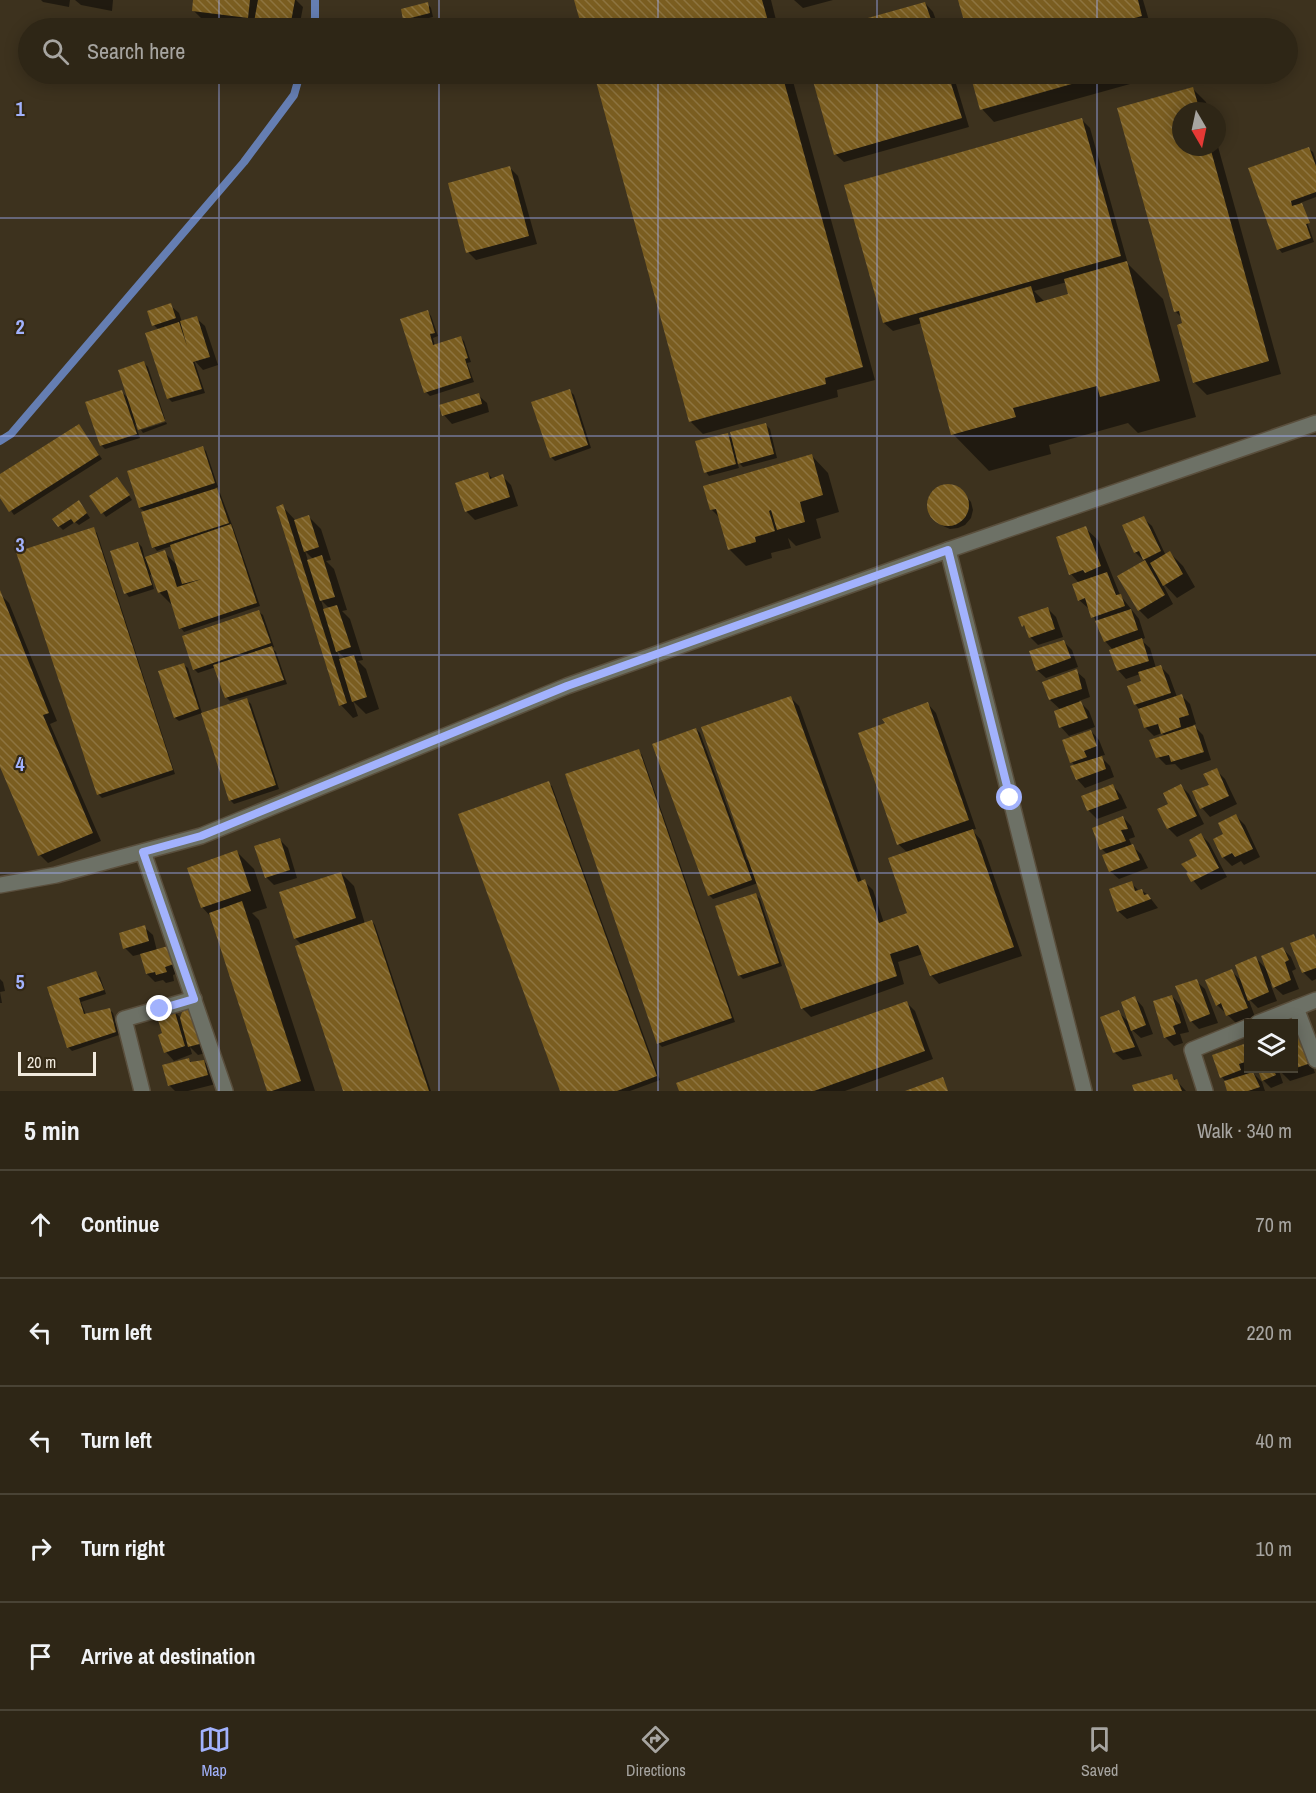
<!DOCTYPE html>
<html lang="en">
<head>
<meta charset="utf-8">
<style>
	:root { --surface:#2e2616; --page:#3a3223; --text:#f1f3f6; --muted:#a7a5a1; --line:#494335; --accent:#a2b2fd }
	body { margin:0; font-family:"Archivo Narrow",sans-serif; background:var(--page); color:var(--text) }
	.controls { position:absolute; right:18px; bottom:18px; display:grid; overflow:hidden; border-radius:0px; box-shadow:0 3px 15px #0003 }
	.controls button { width:54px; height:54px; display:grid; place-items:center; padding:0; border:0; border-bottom:2px solid var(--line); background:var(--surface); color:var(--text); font:30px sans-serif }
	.compass { position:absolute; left:1172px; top:102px; width:54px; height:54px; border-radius:50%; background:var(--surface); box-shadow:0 3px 15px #0003; rotate:171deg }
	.scale { position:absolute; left:18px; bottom:15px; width:78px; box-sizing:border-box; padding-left:6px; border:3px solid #f1eade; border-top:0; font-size:16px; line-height:21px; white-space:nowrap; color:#f1eade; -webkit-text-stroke:4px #332814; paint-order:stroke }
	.stop { position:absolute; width:18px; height:18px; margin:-14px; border:4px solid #a2b2fd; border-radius:50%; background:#fff }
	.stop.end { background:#a2b2fd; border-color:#fff; box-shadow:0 2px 6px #0008 }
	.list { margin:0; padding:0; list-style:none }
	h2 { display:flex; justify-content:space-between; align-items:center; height:78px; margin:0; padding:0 24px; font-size:26px }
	h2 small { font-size:20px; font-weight:400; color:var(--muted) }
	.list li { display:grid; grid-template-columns:39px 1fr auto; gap:18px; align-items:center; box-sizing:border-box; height:108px; padding:0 24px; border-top:2px solid var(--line) }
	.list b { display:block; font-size:22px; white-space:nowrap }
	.list em { font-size:20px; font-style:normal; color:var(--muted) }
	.icon { flex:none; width:33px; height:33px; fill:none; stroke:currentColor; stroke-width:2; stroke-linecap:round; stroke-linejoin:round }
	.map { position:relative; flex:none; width:1316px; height:1091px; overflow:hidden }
	.search { position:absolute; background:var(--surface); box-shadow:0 3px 15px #0003; left:18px; right:18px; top:18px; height:66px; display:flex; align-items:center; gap:15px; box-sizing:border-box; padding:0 21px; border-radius:33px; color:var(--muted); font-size:22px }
	.sheet { height:618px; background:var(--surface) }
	nav { display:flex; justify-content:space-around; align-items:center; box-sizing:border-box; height:84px; border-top:2px solid var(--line); background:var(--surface); font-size:16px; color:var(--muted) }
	nav a { display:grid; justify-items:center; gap:3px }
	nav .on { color:var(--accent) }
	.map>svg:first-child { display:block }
	.shadow { fill:#0007; fill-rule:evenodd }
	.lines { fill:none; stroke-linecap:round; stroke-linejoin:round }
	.stream { stroke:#657eb2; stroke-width:8 }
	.building { fill:url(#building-back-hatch) }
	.minor-casing { stroke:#5a4f3d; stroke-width:18 }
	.tertiary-casing { stroke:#5a4f3d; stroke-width:18 }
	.minor { stroke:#6d7166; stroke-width:15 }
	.tertiary { stroke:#6d7166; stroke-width:15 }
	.route { stroke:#a2b2fd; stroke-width:8 }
	.grid { fill:none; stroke:#a2b2fd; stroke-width:1.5; stroke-opacity:0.55 }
	.grid-label { font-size:20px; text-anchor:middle; font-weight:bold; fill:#a2b2fd; stroke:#332814; stroke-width:4.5; stroke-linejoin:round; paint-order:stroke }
</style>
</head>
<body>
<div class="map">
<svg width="1316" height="1091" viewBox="0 0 1316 1091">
	<defs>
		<pattern id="building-back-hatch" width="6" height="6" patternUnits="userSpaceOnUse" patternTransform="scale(1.5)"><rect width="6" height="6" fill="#7a5d20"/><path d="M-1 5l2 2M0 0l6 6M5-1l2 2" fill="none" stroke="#8d7440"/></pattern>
	</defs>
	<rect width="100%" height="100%" fill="#3d321e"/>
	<g class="shadow">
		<polygon points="41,0 70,0 69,7 43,2"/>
		<polygon points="75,0 113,0 112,11 81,5"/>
		<polygon points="195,0 296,0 303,7 299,28 263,28 256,22 256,26 202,19 193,10"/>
		<polygon points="576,0 771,0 778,28 584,28"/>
		<polygon points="794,0 833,0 803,8"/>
		<polygon points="960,0 1143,0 1150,24 1144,26 1147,28 968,28"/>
		<polygon points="925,3 933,12 939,28 836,28"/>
		<polygon points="428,4 431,8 433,17 408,23 405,20 403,10"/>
		<polygon points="596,74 791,74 875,380 837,390 838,397 703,434 690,421"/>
		<polygon points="813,74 953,74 969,127 844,162 835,154"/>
		<polygon points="972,74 1166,74 994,122 982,109"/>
		<polygon points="1193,89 1206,102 1208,111 1181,111 1181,147 1217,147 1217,143 1281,374 1207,395 1194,382 1184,324 1183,319 1175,311 1119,109"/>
		<path d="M1082 120 1090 128 1128 264 1163 299 1196 417 1138 433 1128 423 1049 445 1051 454 989 471 953 434 922 323 893 331 884 323 846 186ZM1067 282 1070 295 1045 302 1034 291Z"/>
		<polygon points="1309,149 1313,152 1316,161 1316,197 1300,203 1304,207 1302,207 1314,242 1282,253 1279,249 1250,169"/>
		<polygon points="510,168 518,176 537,244 476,260 468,252"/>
		<polygon points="170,305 179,313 182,322 196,318 205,326 218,365 203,370 194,360 205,393 172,402 168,398 159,330 154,325"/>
		<polygon points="428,312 431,316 438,336 433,338 435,346 460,337 464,341 471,362 467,363 474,382 430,396 426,392"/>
		<polygon points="144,363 148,367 165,419 140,429 135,424 140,438 105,449 101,445 121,391 130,400"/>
		<polygon points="570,391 574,395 591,448 555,461 551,457"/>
		<polygon points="478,395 487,403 489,412 452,424 444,415"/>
		<polygon points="166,422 167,424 143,433 141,430"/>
		<polygon points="766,425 770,429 777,458 743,467 737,461 739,468 709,476 706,472 727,434 734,440"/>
		<polygon points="79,426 102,459 14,515 0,495 0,476"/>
		<polygon points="202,447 206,451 218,487 215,488 220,493 234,530 260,606 184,632 181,628 172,605 159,592 153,574 150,575 154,589 129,597 126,593 138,543 142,547 145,559 164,552 178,566 172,546 157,551 154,547 145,512 140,508 129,472"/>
		<polygon points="812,456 828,473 839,512 816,519 821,538 796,546 788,538 791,548 771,553 772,558 746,566 729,549 721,519 711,509"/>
		<polygon points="488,474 493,479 502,476 511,485 518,506 475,520 466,511"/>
		<polygon points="121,483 132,500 106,517 91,497"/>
		<polygon points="947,486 955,487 962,491 971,502 973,510 971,518 965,525 958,528 950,529 943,526 932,516 929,508 930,500 933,493 939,488"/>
		<polygon points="82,506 90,518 79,525 75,522 63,530 59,526"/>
		<path d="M282 506 296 521 308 516 321 529 331 560 326 561 334 569 347 610 342 611 350 619 363 660 358 661 366 669 379 709 366 714 353 701 358 716 353 718 341 705ZM305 551 313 559 308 561ZM321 600 330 609 324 610ZM337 651 346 659 340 660Z"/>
		<polygon points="1143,518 1152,526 1166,556 1170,553 1183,566 1195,587 1177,598 1161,581 1173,604 1148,619 1139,610 1119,576 1145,562 1135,552"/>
		<polygon points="1085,528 1098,540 1120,595 1139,619 1145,638 1141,640 1150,648 1156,668 1160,666 1169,675 1177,697 1182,696 1190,704 1196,724 1193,725 1203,735 1211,760 1181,770 1175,764 1166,765 1158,757 1165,736 1162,733 1154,736 1145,727 1139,709 1135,704 1142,682 1140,674 1126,679 1118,670 1113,650 1105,641 1090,608 1088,608 1079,600 1079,583 1071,574 1058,538"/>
		<polygon points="93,529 97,533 175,774 102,798 98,794"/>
		<polygon points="0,594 9,603 57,721 50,724 101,841 48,863 40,855 0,763"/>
		<polygon points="1047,608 1056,617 1063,637 1038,645 1030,637 1020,618"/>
		<polygon points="259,612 263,615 274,647 272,648 276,652 287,684 230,701 227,698 216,667 198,673 194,669"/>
		<polygon points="1064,642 1072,650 1078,667 1046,678 1037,670"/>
		<polygon points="184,665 188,668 202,713 179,721 175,718 160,672"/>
		<polygon points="1076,671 1085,679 1090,697 1079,701 1089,711 1095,727 1069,736 1061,727 1061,710 1050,700"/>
		<polygon points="790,697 799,706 862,882 864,881 873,890 884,923 909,913 908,853 898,844 887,724 928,704 936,713 976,829 972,830 981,840 1022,956 939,984 931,975 923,954 898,962 904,984 811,1017 803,1009 758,883 713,899 709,895 696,729 700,733 747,860 749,859"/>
		<polygon points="247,700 251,704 279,789 234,804 230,800"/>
		<polygon points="1091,731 1099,740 1105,755 1100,756 1110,766 1114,777 1085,788 1077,779 1075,766 1072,762"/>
		<polygon points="638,751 642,755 735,1022 662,1047 658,1043"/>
		<polygon points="1216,770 1225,779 1237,804 1210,817 1202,808"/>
		<polygon points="548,783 552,786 660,1080 630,1091 562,1091"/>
		<polygon points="1113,786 1121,795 1127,808 1097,819 1088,810"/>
		<polygon points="1181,786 1189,794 1204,824 1177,837 1168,828"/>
		<polygon points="1236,816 1245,825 1260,857 1244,865 1241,861 1232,866 1223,857 1215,840 1225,835"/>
		<polygon points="1123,817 1131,826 1135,837 1129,839 1132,846 1141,854 1148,868 1119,879 1110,871 1108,855 1102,849"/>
		<polygon points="1201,835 1209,843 1227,877 1201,890 1188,874 1199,856"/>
		<polygon points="280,840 288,848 297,878 274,885 266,877"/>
		<polygon points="237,852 254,869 267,908 252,913 259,920 315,1091 268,1091 211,917 202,907"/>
		<polygon points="341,873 354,886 365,924 372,921 375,925 431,1091 344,1091 302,945 295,938"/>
		<polygon points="1131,883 1139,891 1141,890 1148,895 1158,908 1127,919 1118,911"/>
		<polygon points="756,895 760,899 782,966 743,979 739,975"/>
		<polygon points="144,927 153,935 157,951 176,956 181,972 173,975 174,981 166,983 163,980 155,982 147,974 141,954 133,956 125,948"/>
		<polygon points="1313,936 1316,939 1316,979 1312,981 1303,972"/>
		<polygon points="1283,949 1291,957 1296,969 1292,971 1299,989 1283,995 1270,983 1277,1001 1258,1008 1248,998 1255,1017 1236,1023 1217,1005 1231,971 1243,982 1256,958 1268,971"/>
		<polygon points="96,973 100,977 106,994 81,1002 86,1015 109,1009 113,1013 119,1035 72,1051 68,1047 49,988"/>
		<polygon points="0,979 3,982 5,991 0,992 2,1003 0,1003"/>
		<polygon points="1196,981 1205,989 1218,1023 1199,1029 1191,1021"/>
		<polygon points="1172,996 1180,1005 1189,1032 1180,1034 1183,1043 1174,1046 1166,1038 1155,1002"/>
		<polygon points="1135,998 1143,1007 1153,1034 1141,1038 1130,1028 1142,1056 1123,1060 1114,1052 1118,1012 1130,1023"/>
		<polygon points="906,1002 915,1011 933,1059 845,1091 681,1091"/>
		<polygon points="173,1010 214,1051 198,1055 190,1047 192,1054 174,1061 166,1052 164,1034"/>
		<polygon points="1295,1026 1303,1035 1315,1073 1290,1081 1282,1073 1294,1068"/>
		<polygon points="1244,1045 1248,1050 1248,1068 1278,1068 1283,1083 1271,1088 1263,1080 1258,1069 1251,1071 1262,1082 1265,1091 1229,1091 1225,1081 1222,1077"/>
		<polygon points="189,1060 193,1064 204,1061 212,1070 216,1084 188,1091 175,1091 169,1085"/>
		<polygon points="1171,1075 1186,1091 1136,1091"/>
	</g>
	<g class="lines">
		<g class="stream">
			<polyline points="312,28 315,18 315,0"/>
			<polyline points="0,441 11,434 244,162 294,95 300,74"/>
		</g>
	</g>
	<g class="building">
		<polygon points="193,0 250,0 248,18 192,11"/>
		<polygon points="258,0 295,0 290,27 254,22"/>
		<polygon points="574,0 762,0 770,28 582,28"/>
		<polygon points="958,0 1138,0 1142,16 1098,28 966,28"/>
		<polygon points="428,2 430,13 403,20 401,9"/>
		<polygon points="925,2 934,28 832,28"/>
		<polygon points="1144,23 1145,28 1127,28"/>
		<polygon points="594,74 782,74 863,367 825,378 826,384 689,422"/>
		<polygon points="811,74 948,74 962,118 834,155"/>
		<polygon points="970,74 1107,74 980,110"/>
		<polygon points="1193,87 1200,111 1181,111 1181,147 1210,147 1269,361 1193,383 1177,325 1182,323 1179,311 1174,312 1117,108"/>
		<polygon points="1082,118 1121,256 883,323 844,185"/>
		<polygon points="1309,147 1316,166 1316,192 1291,201 1292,206 1302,203 1310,223 1306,224 1311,238 1277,250 1248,168"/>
		<polygon points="510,166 529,236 466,253 448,183"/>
		<polygon points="1127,261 1160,381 1100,397 1097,386 1013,408 1016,417 951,435 919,318 1031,286 1036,303 1068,294 1064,279"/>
		<polygon points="171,303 176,318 152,326 147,311"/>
		<polygon points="428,310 435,333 430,334 433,345 461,336 468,358 465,359 471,378 424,393 400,319"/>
		<polygon points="197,316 210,357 193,362 202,389 167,399 145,333 179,322 187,346 180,321"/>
		<polygon points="144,361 165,421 138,430 118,370"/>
		<polygon points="570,389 588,445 550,458 531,402"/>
		<polygon points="122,390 137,434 100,446 85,402"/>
		<polygon points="479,393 482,404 442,416 439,405"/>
		<polygon points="766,423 774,454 738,464 730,432"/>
		<polygon points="79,424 99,455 9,512 0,498 0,474"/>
		<polygon points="728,433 736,464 704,473 695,441"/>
		<polygon points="203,446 215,483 139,508 127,471"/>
		<polygon points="812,454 823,495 800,502 805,522 777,530 771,510 769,511 775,531 755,537 756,542 728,550 716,509 710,510 703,486"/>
		<polygon points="488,472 490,479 503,474 510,497 465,512 455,483"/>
		<polygon points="117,477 130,495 101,514 89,496"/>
		<circle cx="948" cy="505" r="21"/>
		<polygon points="217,488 229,523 152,548 141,512"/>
		<polygon points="79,500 87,513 74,523 71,519 58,527 52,519"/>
		<polygon points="283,504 347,703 339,706 276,507"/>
		<polygon points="309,515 319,547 304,552 294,520"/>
		<polygon points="1144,516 1161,551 1143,560 1139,551 1134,553 1122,525"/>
		<polygon points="231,524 257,603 179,629 167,590 158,593 145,557 165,550 177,587 202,579 182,584 170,545"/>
		<polygon points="1086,526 1101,566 1085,573 1083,570 1069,575 1056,537"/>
		<polygon points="94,527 173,770 97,795 16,552"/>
		<polygon points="138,542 152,585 124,594 110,551"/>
		<polygon points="1170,551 1183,574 1163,586 1150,563"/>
		<polygon points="322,555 335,597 320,601 307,560"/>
		<polygon points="1145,560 1165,595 1138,611 1117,576"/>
		<polygon points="1107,572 1116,595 1121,594 1125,606 1091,618 1085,598 1078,601 1072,584"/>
		<polygon points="0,590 49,713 43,715 93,833 38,856 0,767"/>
		<polygon points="337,605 351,647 336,652 323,609"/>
		<polygon points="1048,607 1055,629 1029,638 1024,625 1022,627 1018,617"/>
		<polygon points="1131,609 1138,630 1104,642 1095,621"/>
		<polygon points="259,610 271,643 193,670 182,636"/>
		<polygon points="1142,638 1149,661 1117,671 1109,650"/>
		<polygon points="1064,640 1071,658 1036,671 1029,651"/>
		<polygon points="272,646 284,680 225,698 213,665"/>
		<polygon points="354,655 367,697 352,702 339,659"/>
		<polygon points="184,663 199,709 174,718 158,671"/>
		<polygon points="1161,665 1171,693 1134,705 1127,686 1141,681 1138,672"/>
		<polygon points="1077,669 1082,689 1049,700 1042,682"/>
		<polygon points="1182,694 1189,715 1179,718 1181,727 1161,734 1158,724 1144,728 1138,709"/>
		<polygon points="791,696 858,882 865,879 879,923 907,913 888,858 973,829 1014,947 930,976 918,945 890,954 897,976 801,1009 701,727"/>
		<polygon points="247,698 276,785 229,801 201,713"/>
		<polygon points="1081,701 1088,718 1059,728 1054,711"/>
		<polygon points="928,702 969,820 897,845 858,733 885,723 882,719"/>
		<polygon points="1195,725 1204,752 1171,762 1169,755 1156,758 1149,740"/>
		<polygon points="696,728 752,880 708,896 652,744"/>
		<polygon points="1091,730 1097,746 1084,751 1087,757 1070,763 1062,740"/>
		<polygon points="639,749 732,1018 657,1044 565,774"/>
		<polygon points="1102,756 1106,769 1076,780 1070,766"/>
		<polygon points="1217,768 1229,796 1200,809 1192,791 1209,785 1203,774"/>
		<polygon points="549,781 657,1076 617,1091 560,1091 458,814"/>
		<polygon points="1113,784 1119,799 1087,811 1081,796"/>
		<polygon points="1181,784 1197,816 1167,829 1157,809 1168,804 1163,793"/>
		<polygon points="1236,814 1253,849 1235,857 1232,853 1222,858 1213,839 1223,834 1218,823"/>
		<polygon points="1123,816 1128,829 1121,830 1126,841 1100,850 1092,828"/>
		<polygon points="1201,833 1219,868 1191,882 1186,873 1188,872 1181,864 1197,856 1189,840"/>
		<polygon points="280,838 290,870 265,878 254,846"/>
		<polygon points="1133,844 1140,860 1109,872 1102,855"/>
		<polygon points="237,850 251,891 201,908 187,868"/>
		<polygon points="341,872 356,918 294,939 279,892"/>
		<polygon points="1132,881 1135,891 1142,889 1144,895 1148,894 1151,899 1117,912 1109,889"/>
		<polygon points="756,893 779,963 738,976 715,906"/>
		<polygon points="242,901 301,1081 272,1091 267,1091 209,913"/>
		<polygon points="372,920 429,1091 343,1091 295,946"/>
		<polygon points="145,925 149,941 123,949 119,933"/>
		<polygon points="1314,934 1316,940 1316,968 1302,973 1290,943"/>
		<polygon points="168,946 174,964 165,967 167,972 156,975 155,972 146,974 140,954"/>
		<polygon points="1283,947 1289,960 1285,962 1291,980 1273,988 1261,956"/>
		<polygon points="1256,956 1269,992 1248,1001 1235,965"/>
		<polygon points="1232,969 1248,1008 1226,1016 1221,1003 1216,1006 1205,980"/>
		<polygon points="96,971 104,990 79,998 84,1014 110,1008 116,1032 67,1048 47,987"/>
		<polygon points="1197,979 1210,1014 1190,1022 1175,986"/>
		<polygon points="1172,995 1181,1023 1173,1026 1176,1034 1164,1038 1153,1001"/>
		<polygon points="1135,996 1146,1025 1131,1031 1121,1002"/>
		<polygon points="907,1001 925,1051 814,1091 679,1091 676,1083"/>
		<polygon points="190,1008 207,1042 188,1047 180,1018 182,1012"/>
		<polygon points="174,1009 185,1046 164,1053 158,1035 162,1033 158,1020 162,1019 161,1013"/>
		<polygon points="1119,1010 1135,1047 1113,1053 1100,1017"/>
		<polygon points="1294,1021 1308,1064 1281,1073 1279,1068 1294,1068"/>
		<polygon points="1244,1044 1248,1061 1239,1064 1241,1070 1220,1078 1212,1055"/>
		<polygon points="189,1058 190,1062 204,1060 208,1075 168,1086 162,1065"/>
		<polygon points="1257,1068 1273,1068 1276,1075 1262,1081"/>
		<polygon points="1253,1072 1260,1087 1248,1091 1227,1091 1224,1081"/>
		<polygon points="1172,1074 1174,1080 1177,1079 1182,1091 1134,1091 1132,1085"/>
		<polygon points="943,1077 948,1091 905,1091"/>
	</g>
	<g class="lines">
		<g class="minor-casing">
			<g id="minor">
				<polyline points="143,852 225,1091"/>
				<polyline points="1296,1008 1316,1060"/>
				<polyline points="1258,1023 1316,1000"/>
				<polyline points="142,1091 124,1019 194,999"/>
				<polyline points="1205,1091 1192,1050 1248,1027"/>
			</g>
		</g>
		<g class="tertiary-casing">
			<g id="tertiary">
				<polyline points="948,550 1084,1091"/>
				<polyline points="0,885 56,875 201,836 567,686 948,550 1316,423"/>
			</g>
		</g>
		<use href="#minor" class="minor"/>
		<use href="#tertiary" class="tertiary"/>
	</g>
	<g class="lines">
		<polyline class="route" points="160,1009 194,999 143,852 201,836 567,686 948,550 1010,798"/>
	</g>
	<path class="grid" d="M219 0V28M439 0V28M658 0V28M877 0V28M1097 0V28M219 74V1091M439 74V1091M658 74V1091M877 74V1091M1097 74V1091M0 218H1316M0 436H1316M0 655H1316M0 873H1316"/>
	<g class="grid-label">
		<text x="20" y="116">1</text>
		<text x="20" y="334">2</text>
		<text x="20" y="552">3</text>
		<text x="20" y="771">4</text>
		<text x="20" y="989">5</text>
	</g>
</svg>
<div class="controls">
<button><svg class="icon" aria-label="layers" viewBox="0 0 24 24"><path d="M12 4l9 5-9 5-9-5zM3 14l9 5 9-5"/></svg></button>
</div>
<svg class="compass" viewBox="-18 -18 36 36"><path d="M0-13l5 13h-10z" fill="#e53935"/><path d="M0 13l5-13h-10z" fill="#a7a5a1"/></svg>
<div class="scale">20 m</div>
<div class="stop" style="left:1010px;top:798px"></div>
<div class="stop end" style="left:160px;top:1009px"></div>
<div class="search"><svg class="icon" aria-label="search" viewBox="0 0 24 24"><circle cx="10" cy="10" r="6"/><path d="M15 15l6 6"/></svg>Search here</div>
</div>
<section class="sheet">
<h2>5 min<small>Walk · 340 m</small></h2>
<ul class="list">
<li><svg class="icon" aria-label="ahead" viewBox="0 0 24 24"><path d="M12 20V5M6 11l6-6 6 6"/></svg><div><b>Continue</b></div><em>70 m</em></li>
<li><svg class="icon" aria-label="left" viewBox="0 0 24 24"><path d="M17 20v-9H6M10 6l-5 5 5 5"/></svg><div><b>Turn left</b></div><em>220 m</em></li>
<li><svg class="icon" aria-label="left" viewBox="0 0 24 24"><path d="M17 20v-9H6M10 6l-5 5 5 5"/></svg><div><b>Turn left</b></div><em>40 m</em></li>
<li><svg class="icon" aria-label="right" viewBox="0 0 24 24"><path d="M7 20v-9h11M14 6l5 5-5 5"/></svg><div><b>Turn right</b></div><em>10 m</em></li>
<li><svg class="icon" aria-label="arrive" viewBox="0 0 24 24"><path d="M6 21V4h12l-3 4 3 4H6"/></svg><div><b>Arrive at destination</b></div></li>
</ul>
</section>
<nav>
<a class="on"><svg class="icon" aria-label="map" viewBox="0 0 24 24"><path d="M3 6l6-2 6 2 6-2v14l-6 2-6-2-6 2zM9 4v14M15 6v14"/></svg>Map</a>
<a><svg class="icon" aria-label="directions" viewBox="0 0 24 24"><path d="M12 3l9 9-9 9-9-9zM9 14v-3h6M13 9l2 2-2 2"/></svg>Directions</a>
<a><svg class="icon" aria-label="saved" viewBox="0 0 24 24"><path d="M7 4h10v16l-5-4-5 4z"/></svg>Saved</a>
</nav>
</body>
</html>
